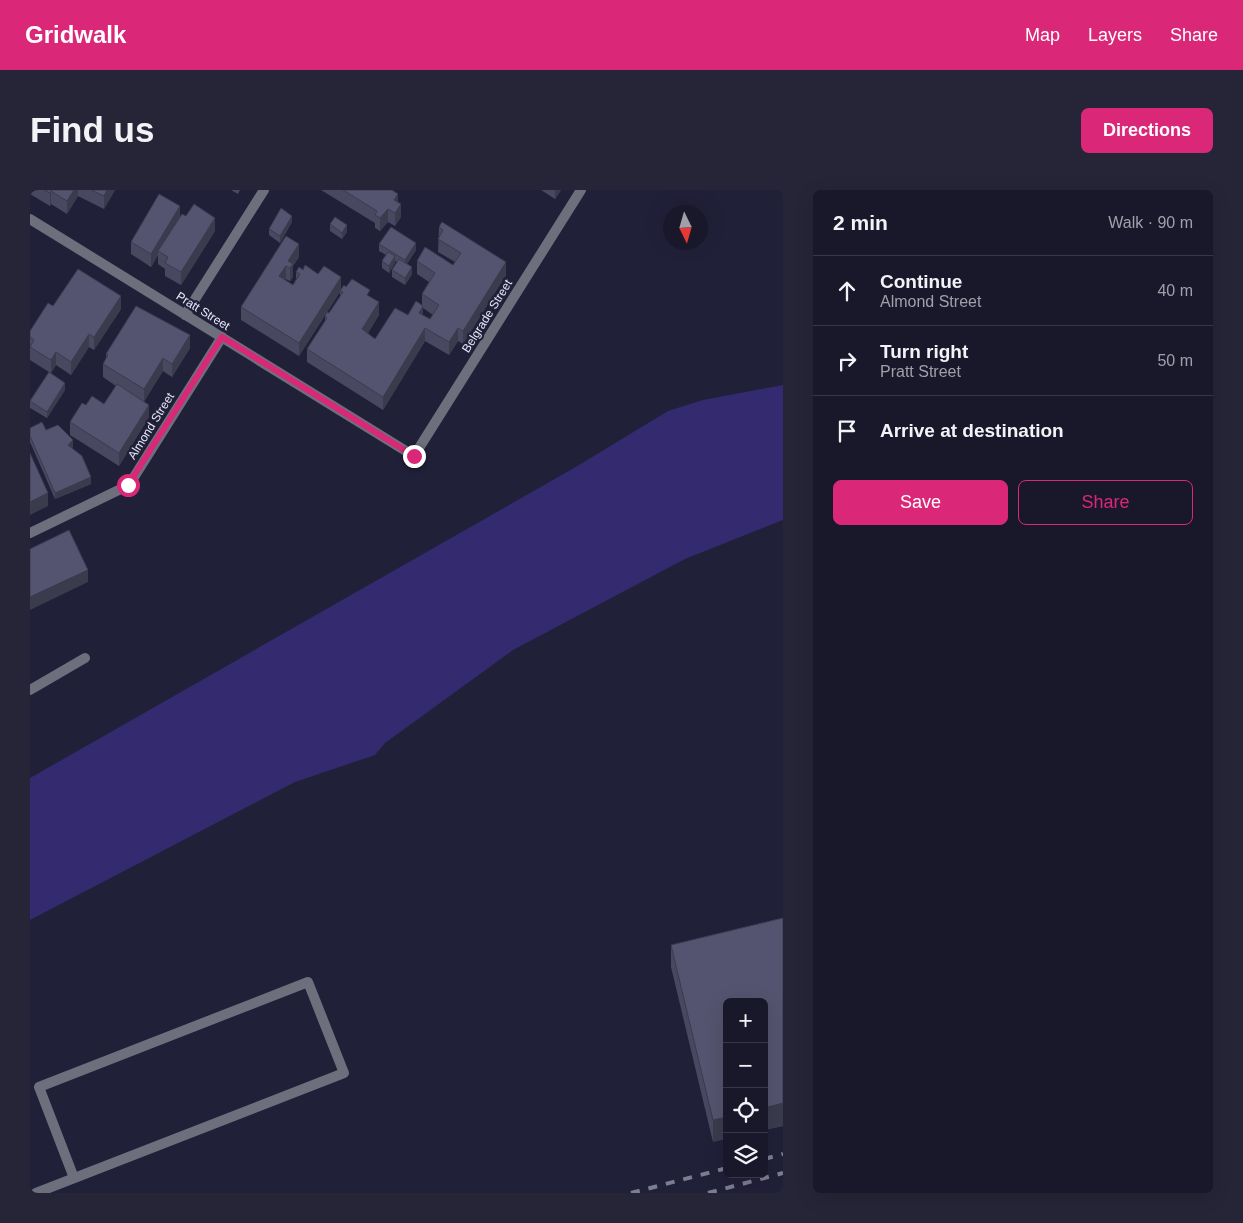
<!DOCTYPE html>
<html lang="en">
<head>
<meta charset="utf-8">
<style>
	:root { --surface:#19182b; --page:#262537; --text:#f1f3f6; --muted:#9fa0a9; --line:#373747; --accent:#db2777 }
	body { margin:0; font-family:Arial,sans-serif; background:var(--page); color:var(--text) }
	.controls { position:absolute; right:15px; bottom:15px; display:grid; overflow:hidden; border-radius:8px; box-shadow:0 5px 20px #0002 }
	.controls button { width:45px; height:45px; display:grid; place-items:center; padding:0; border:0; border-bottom:1px solid var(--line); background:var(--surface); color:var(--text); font:25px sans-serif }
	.compass { position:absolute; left:633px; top:15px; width:45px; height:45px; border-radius:50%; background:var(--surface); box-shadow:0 5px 20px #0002; rotate:175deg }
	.stop { position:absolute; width:15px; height:15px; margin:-11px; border:4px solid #db2777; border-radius:50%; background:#fff }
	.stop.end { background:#db2777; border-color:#fff; box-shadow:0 1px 5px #0008 }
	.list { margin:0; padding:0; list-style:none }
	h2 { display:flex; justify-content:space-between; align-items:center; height:65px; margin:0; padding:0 20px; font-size:21px }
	h2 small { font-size:16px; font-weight:400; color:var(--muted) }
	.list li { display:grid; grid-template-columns:32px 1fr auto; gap:15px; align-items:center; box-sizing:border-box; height:70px; padding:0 20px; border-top:1px solid var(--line) }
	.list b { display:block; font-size:19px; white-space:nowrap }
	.list p { margin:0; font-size:16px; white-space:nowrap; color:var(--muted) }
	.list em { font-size:16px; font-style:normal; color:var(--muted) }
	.actions { display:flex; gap:10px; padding:15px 20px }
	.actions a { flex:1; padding:11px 0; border:1px solid var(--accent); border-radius:8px; text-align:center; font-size:18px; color:var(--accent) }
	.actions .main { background:var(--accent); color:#fff }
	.icon { flex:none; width:28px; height:28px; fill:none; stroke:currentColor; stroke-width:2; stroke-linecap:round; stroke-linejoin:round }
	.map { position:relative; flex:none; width:753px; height:1003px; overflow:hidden; border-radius:8px }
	header { display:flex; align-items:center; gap:30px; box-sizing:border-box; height:70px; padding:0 25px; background:var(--accent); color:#fff }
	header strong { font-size:24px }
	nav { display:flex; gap:28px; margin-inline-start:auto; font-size:18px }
	.intro { display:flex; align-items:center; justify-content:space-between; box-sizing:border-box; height:120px; padding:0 30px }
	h1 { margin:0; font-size:35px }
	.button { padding:12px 22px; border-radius:8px; background:var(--accent); color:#fff; font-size:18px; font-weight:700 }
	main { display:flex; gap:30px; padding:0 30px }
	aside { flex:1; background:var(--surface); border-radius:8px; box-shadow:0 5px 20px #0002 }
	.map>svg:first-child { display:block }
	.water { fill:#332a70 }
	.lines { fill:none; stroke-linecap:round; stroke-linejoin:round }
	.service { stroke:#6e6f7c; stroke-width:10 }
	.minor { stroke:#6e6f7c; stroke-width:10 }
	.rail { stroke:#7d7d92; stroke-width:4; stroke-dasharray:9 9; stroke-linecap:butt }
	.wall { fill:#484860; fill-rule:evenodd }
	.shaded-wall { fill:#3b3b4e }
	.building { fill:#545470; stroke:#3b3b4e }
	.route { stroke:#db2777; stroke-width:6 }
	.labels { text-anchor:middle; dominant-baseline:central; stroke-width:4.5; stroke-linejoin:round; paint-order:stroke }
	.street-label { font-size:12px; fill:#e8e9fa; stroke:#212039 }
</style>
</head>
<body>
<header>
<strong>Gridwalk</strong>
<nav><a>Map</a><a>Layers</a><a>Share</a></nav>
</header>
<div class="intro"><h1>Find us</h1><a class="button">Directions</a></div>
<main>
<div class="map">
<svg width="753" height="1003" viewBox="0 0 753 1003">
	<rect width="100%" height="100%" fill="#212039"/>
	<polygon class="water" points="753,195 753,330 655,369 483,460 355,553 345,565 265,592 0,730 0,588 544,278 638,221 673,210"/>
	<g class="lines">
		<g class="service">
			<polyline points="0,500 55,468"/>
			<polyline points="6,1003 314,883 278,792 9,897 44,988"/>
		</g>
		<g class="minor">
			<polyline points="0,29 384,266 551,0"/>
			<polyline points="155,125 234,0"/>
			<polyline points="0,343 99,295 192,147"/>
		</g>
		<g class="rail">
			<polyline points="734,969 753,964"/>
			<polyline points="601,1003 697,978"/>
			<polyline points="678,1003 753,983"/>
		</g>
	</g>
	<g class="wall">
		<polygon points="0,0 85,0 74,19 48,6 37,24 21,14 20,16 0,4"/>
		<polygon points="201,0 210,0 208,4"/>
		<polygon points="291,0 362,0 368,12 371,27 365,36 358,32 350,41 345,38 345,33"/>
		<polygon points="511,0 531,0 525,9"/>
		<polygon points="150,26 156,26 185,41 151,95 135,86 135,79 128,74 128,65 121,77 101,64 101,52"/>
		<polygon points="262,32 250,53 239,45 239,39"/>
		<polygon points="300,34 317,42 312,49 300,41"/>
		<path d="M409 37 476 85 433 154 428 151 419 165 395 151 353 220 277 172V159L295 131V126L299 123 310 107V102L269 166 211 130V117L256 46 269 67 263 76V87L260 91 256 89 255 90 263 95 266 89V82L273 80 311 99 340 107 349 125 338 143 345 149 392 115V104L399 92 387 84V71L423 75 425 72 408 62ZM393 118 403 125 400 129 393 125Z"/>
		<polygon points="349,54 386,60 377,74 382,84 375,95 362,87 362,80 367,72 365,71 365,73 359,83 352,78 352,71 356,65 349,61"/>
		<polygon points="23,116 91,119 64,160 59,157 41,185 26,175 21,183 35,200 17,228 0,218 0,211 19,182 0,170 0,141"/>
		<polygon points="160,158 142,187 133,181 114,211 119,227 89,276 40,245 40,232 56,215 74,214 86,196 73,187 73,174 76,168 76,164"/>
		<polygon points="0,238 16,240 43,257 42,258 61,294 25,309 0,252"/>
		<polygon points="753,728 753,936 734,940 734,812 683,952 641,777 641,755"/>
	</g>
	<g class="shaded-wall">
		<polygon points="44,0 48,0 48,6 37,24 37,11"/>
		<polygon points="77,0 85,0 74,19 74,6"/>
		<polygon points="525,0 531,0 525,9"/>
		<polygon points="21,1 21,14 20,16 20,3"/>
		<polygon points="368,4 368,17 364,23 364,10"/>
		<polygon points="371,14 371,27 365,36 365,23"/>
		<polygon points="150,16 150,29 128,61 128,65 121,77 121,64"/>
		<polygon points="358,19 358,32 350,41 350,28"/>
		<polygon points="262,26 262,32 250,53 250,46"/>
		<polygon points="185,28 185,41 151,95 151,82"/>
		<polygon points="317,35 317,42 312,49 312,43"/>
		<polygon points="386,53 386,60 375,77 375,70"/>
		<polygon points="269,54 269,67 263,76 263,87 260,91 260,78 258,71"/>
		<polygon points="365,66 365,73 359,83 359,76"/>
		<polygon points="476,72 476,85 433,154 433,141"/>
		<polygon points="256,76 256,89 249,99 249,86"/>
		<polygon points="382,77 382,84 375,95 375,88"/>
		<polygon points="311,87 311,100 269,166 269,153"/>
		<polygon points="91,106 91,119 64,160 64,147"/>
		<polygon points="349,112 349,125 332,152 332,139"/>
		<polygon points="393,116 393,129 389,123"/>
		<polygon points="395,138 395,151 353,220 353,207"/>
		<polygon points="428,138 428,151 419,165 419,152"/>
		<polygon points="59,144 59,157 41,185 41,172"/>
		<polygon points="160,145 160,158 142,187 142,174"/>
		<polygon points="26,162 26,175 21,183 21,170"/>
		<polygon points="133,168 133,181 114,212 114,199"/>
		<polygon points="35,193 35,200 17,228 17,222"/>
		<polygon points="119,215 119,227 89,276 89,263"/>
		<polygon points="43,250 43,257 38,262 38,255"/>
		<polygon points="61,287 61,294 25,309 25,303"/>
		<polygon points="18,303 18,316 0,325 0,312"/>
		<polygon points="58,380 58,392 0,420 0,407"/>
		<polygon points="753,913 753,936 734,940 734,918"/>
		<polygon points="697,927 697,949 683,952 683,930"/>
	</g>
	<g class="building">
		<polygon points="14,0 44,0 37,11 21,1 20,3"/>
		<polygon points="61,0 77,0 74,6"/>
		<polygon points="313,0 362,0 368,4 364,10 371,14 365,23 358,19 350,28 345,25 347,21"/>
		<polygon points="129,4 150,16 121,64 101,52"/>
		<polygon points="164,14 185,28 151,82 135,73 138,67 128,61 152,24 156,26"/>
		<polygon points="251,18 262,26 250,46 239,39"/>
		<polygon points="305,27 317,35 312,43 300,34"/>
		<polygon points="412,32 476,72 433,141 428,138 419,152 395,138 353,207 277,159 297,128 295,126 297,122 299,123 313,102 310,101 314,95 316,97 322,89 340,100 337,105 349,112 332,139 345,149 365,118 378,125 386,111 393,116 389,123 400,129 409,115 392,104 405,83 387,71 395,57 423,75 431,63 408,49 413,40 409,37"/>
		<polygon points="361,37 386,53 375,70 349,54"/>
		<polygon points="256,46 269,54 258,71 263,74 260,78 256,76 249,86 263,95 270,84 266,82 269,77 273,80 275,75 288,84 294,76 311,87 269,153 211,117"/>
		<polygon points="358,62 365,66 359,76 352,71"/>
		<polygon points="369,69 382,77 375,88 362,80"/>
		<polygon points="48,79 91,106 64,147 59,144 41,172 26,162 21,170 0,157 4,150 0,147 0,141 18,113 23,116"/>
		<polygon points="106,116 160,145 142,174 133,168 114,199 73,174 78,165 76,164"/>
		<polygon points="19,182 35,193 17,222 0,211"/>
		<polygon points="87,194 119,215 89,263 40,232 52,213 56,215 62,206 74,214"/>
		<polygon points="12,232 16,240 28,235 43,250 38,255 52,266 61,287 25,303 0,246 0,238"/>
		<polygon points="0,263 18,303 0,312"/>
		<polygon points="39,340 58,380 0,407 0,359"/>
		<polygon points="753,728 753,913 734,918 734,812 697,812 697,927 683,930 641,755"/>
	</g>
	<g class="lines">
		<polyline class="route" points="98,295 192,147 384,266"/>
	</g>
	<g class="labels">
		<g class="street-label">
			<text transform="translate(173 121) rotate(32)">Pratt Street</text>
			<text transform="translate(457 126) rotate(-58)">Belgrade Street</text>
			<text transform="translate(121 236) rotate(-58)">Almond Street</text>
		</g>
	</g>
</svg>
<div class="controls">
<button>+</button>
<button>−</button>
<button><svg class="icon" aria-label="locate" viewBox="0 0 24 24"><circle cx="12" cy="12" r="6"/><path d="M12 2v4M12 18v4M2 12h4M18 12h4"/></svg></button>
<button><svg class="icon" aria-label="layers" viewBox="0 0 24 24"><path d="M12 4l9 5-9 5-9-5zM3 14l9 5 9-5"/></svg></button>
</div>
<svg class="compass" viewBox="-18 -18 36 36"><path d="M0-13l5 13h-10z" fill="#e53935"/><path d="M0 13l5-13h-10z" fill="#9fa0a9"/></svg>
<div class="stop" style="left:98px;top:295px"></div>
<div class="stop end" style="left:384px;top:266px"></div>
</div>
<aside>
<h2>2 min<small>Walk · 90 m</small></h2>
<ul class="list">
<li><svg class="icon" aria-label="ahead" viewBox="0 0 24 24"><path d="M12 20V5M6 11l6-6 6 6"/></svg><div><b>Continue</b><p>Almond Street</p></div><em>40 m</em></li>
<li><svg class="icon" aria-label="right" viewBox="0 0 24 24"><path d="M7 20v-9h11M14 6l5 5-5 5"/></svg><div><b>Turn right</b><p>Pratt Street</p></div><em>50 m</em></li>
<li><svg class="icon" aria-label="arrive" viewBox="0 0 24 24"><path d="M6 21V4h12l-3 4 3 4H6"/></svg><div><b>Arrive at destination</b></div></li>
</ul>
<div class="actions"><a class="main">Save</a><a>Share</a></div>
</aside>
</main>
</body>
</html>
